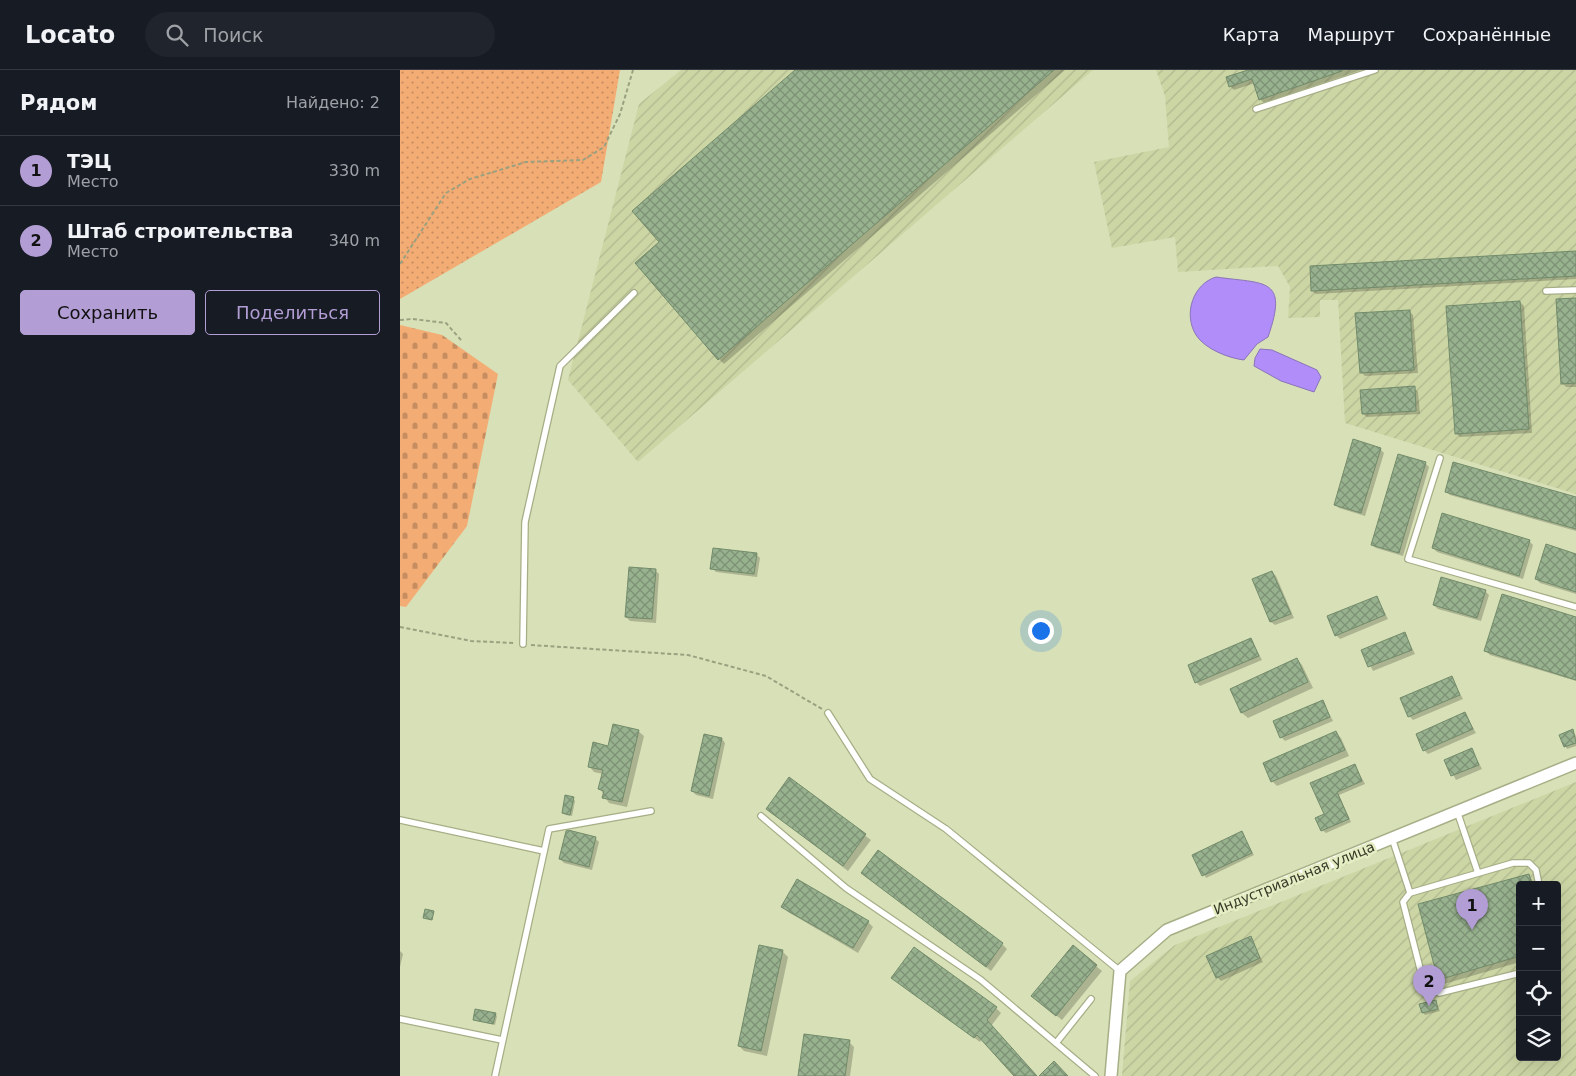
<!DOCTYPE html>
<html lang="ru">
<head>
<meta charset="utf-8">
<style>
	:root { --surface:#171b24; --page:#20242c; --text:#f1f3f6; --muted:#9ea1a6; --line:#363941; --accent:#b29dd4 }
	body { margin:0; font-family:"DejaVu Sans",sans-serif; background:var(--page); color:var(--text) }
	.controls { position:absolute; right:15px; bottom:15px; display:grid; overflow:hidden; border-radius:5px; box-shadow:0 5px 20px #0002 }
	.controls button { width:45px; height:45px; display:grid; place-items:center; padding:0; border:0; border-bottom:1px solid var(--line); background:var(--surface); color:var(--text); font:25px sans-serif }
	.you { position:absolute; left:640px; top:560px; width:18px; height:18px; margin:-12px; border:4px solid #fff; border-radius:50%; background:#1a73e8; box-shadow:0 0 0 8px #1a73e833 }
	.badge { display:grid; place-items:center; width:32px; height:32px; border-radius:50%; background:var(--accent); color:#111; font-size:16px; font-weight:700 }
	.pin { position:absolute; translate:-50% -41px; filter:drop-shadow(0 1px 2px #0008) }
	.pin::after { content:''; position:absolute; top:26px; width:18px; height:15px; background:inherit; clip-path:polygon(0 0,100% 0,50% 100%) }
	.list { margin:0; padding:0; list-style:none }
	h2 { display:flex; justify-content:space-between; align-items:center; height:65px; margin:0; padding:0 20px; font-size:21px }
	h2 small { font-size:16px; font-weight:400; color:var(--muted) }
	.list li { display:grid; grid-template-columns:32px 1fr auto; gap:15px; align-items:center; box-sizing:border-box; height:70px; padding:0 20px; border-top:1px solid var(--line) }
	.list b { display:block; font-size:19px; white-space:nowrap }
	.list p { margin:0; font-size:16px; white-space:nowrap; color:var(--muted) }
	.list em { font-size:16px; font-style:normal; color:var(--muted) }
	.actions { display:flex; gap:10px; padding:15px 20px }
	.actions a { flex:1; padding:11px 0; border:1px solid var(--accent); border-radius:5px; text-align:center; font-size:18px; color:var(--accent) }
	.actions .main { background:var(--accent); color:#111 }
	.icon { flex:none; width:28px; height:28px; fill:none; stroke:currentColor; stroke-width:2; stroke-linecap:round; stroke-linejoin:round }
	.map { position:relative; flex:none; width:1176px; height:1006px; overflow:hidden }
	header { display:flex; align-items:center; gap:30px; box-sizing:border-box; height:70px; padding:0 25px; background:var(--surface); border-bottom:1px solid var(--line) }
	header strong { font-size:24px }
	nav { display:flex; gap:28px; margin-inline-start:auto; font-size:18px }
	.search { width:350px; height:45px; background:var(--page); display:flex; align-items:center; gap:12px; box-sizing:border-box; padding:0 18px; border-radius:28px; color:var(--muted); font-size:19px }
	main { display:flex }
	aside { flex:1; background:var(--surface) }
	.map>svg:first-child { display:block }
	.industrial { fill:url(#industrial-furrows); fill-rule:evenodd }
	.grass { fill:url(#grass-dots) }
	.cemetery { fill:url(#cemetery-stones) }
	.water { fill:#b08df9; stroke:#8b74ba }
	.shadow { fill:#0003 }
	.building { fill:url(#building-cross-hatch); stroke:#728b6a }
	.lines { fill:none; stroke-linecap:round; stroke-linejoin:round }
	.service-casing { stroke:#a6ae86; stroke-width:8 }
	.minor-casing { stroke:#a6ae86; stroke-width:14 }
	.path { stroke:#9aa180; stroke-width:2; stroke-dasharray:4 2.5; stroke-linecap:butt }
	.service { stroke:#fff; stroke-width:5.5 }
	.minor { stroke:#fff; stroke-width:11 }
	.labels { text-anchor:middle; dominant-baseline:central; stroke-width:5; stroke-linejoin:round; paint-order:stroke }
	.street-label { font-size:14px; fill:#363928; stroke:#e4edc3 }
</style>
</head>
<body>
<header>
<strong>Locato</strong>
<div class="search"><svg class="icon" aria-label="search" viewBox="0 0 24 24"><circle cx="10" cy="10" r="6"/><path d="M15 15l6 6"/></svg>Поиск</div>
<nav><a>Карта</a><a>Маршрут</a><a>Сохранённые</a></nav>
</header>
<main>
<aside>
<h2>Рядом<small>Найдено: 2</small></h2>
<ul class="list">
<li><span class="badge">1</span><div><b>ТЭЦ</b><p>Место</p></div><em>330 m</em></li>
<li><span class="badge">2</span><div><b>Штаб строительства</b><p>Место</p></div><em>340 m</em></li>
</ul>
<div class="actions"><a class="main">Сохранить</a><a>Поделиться</a></div>
</aside>
<div class="map">
<svg width="1176" height="1006" viewBox="0 0 1176 1006">
	<defs>
		<pattern id="industrial-furrows" width="10" height="10" patternUnits="userSpaceOnUse" patternTransform="scale(1.25)"><rect width="10" height="10" fill="#ccd6a5"/><path d="M-1 1l2-2M0 10L10 0M9 11l2-2" fill="none" stroke="#b0b88e"/></pattern>
		<pattern id="grass-dots" width="8" height="8" patternUnits="userSpaceOnUse" patternTransform="scale(1.25)"><rect width="8" height="8" fill="#f4ac75"/><path d="M2 2h.1M6 6h.1" fill="none" stroke="#c68d60" stroke-width="1.8" stroke-linecap="round"/></pattern>
		<pattern id="cemetery-stones" width="16" height="16" patternUnits="userSpaceOnUse" patternTransform="scale(1.25)"><rect width="16" height="16" fill="#f4ac75"/><path d="M2 7V4a2 2 0 0 1 4 0v3zM10 15v-3a2 2 0 0 1 4 0v3z" fill="#c68d60"/></pattern>
		<pattern id="building-cross-hatch" width="8" height="8" patternUnits="userSpaceOnUse" patternTransform="scale(1.25)"><rect width="8" height="8" fill="#98b28f"/><path d="M0 0l8 8M0 8l8-8" fill="none" stroke="#7d9275"/></pattern>
	</defs>
	<rect width="100%" height="100%" fill="#d7e0b6"/>
	<g class="industrial">
		<polygon points="281,0 693,0 238,392 168,310 239,34"/>
		<polygon points="756,0 1176,0 1176,424 945,353 938,230 920,230 920,247 888,248 890,217 878,196 778,202 775,167 712,178 694,92 769,77 765,26"/>
		<path d="M1176 712V1006H722L730 911 775 875ZM1120 815H1157V987H1120Z"/>
	</g>
	<polygon class="grass" points="0,0 220,0 201,112 0,229"/>
	<polygon class="cemetery" points="0,255 42,265 98,304 67,456 6,537 0,536"/>
	<g class="water">
		<path d="M816 207C865 214 889 207 868 267L857 274 844 290C828 288 805 279 796 265 783 244 793 214 816 207Z"/>
		<polygon points="860,279 872,280 917,300 921,307 914,322 881,311 854,296 855,288"/>
	</g>
	<g class="shadow">
		<polygon points="397,0 665,0 324,294 319,289 261,172"/>
		<polygon points="852,0 961,0 864,33 860,29 855,13 834,20 830,16"/>
		<polygon points="1176,181 1176,209 916,224 912,221"/>
		<polygon points="1176,229 1176,317 1166,317 1162,313"/>
		<polygon points="1120,232 1124,236 1132,363 1060,367 1056,363"/>
		<polygon points="1009,241 1013,245 1018,303 965,306 961,302"/>
		<polygon points="1014,318 1018,322 1020,344 967,347 963,344"/>
		<polygon points="980,379 984,383 965,446 939,438 935,434"/>
		<polygon points="1025,393 1029,397 1003,486 976,478 972,475"/>
		<polygon points="1046,421 1176,428 1176,461 1050,425"/>
		<polygon points="1129,471 1133,475 1123,509 1037,482 1033,478"/>
		<polygon points="356,484 360,488 357,507 316,502 312,498"/>
		<polygon points="1176,485 1176,524 1140,513 1136,509"/>
		<polygon points="255,500 259,504 256,553 230,551 226,547"/>
		<polygon points="872,502 876,506 894,548 875,555 871,552 854,510"/>
		<polygon points="1085,521 1089,525 1081,551 1038,539 1034,535"/>
		<polygon points="977,527 988,549 940,569 936,565"/>
		<polygon points="1176,548 1176,611 1090,585 1086,581"/>
		<polygon points="1005,564 1015,584 973,601 963,581"/>
		<polygon points="851,569 862,590 800,616 796,612"/>
		<polygon points="897,589 902,595 913,618 848,648 842,643 831,619"/>
		<polygon points="1051,608 1063,629 1013,650 1009,646"/>
		<polygon points="923,632 933,651 885,671 881,667"/>
		<polygon points="1065,644 1076,663 1028,684 1024,680"/>
		<polygon points="1172,660 1176,666 1176,676 1167,679 1160,665"/>
		<polygon points="238,661 244,666 227,737 209,733 200,719 203,704 194,702 189,696 209,677"/>
		<polygon points="936,663 941,668 949,686 877,716 872,711"/>
		<polygon points="322,669 325,673 313,729 296,725 292,721"/>
		<polygon points="1072,680 1082,699 1056,710 1046,691"/>
		<polygon points="955,695 965,714 939,725 951,752 926,763 922,760 925,745 912,713"/>
		<polygon points="389,709 471,770 448,801 367,739"/>
		<polygon points="173,728 175,731 172,746 166,745 163,743"/>
		<polygon points="842,763 854,785 806,808 794,785"/>
		<polygon points="195,768 199,772 192,800 164,793 160,789"/>
		<polygon points="463,803 602,874 607,879 591,901"/>
		<polygon points="1129,805 1135,815 1120,815 1120,892 1044,914 1039,909 1020,835"/>
		<polygon points="383,837 468,852 473,857 458,883 388,842"/>
		<polygon points="850,868 863,892 821,911 817,907"/>
		<polygon points="673,877 702,901 662,950 638,931"/>
		<polygon points="0,881 3,884 0,897"/>
		<polygon points="382,881 388,887 367,986 344,981 339,976"/>
		<polygon points="493,908 596,938 601,943 591,956 630,1006 616,1006 582,969 580,972"/>
		<polygon points="1035,931 1040,941 1025,945 1023,943"/>
		<polygon points="95,944 97,946 95,955 74,949"/>
		<polygon points="449,972 454,977 450,1006 399,1006"/>
	</g>
	<g class="building">
		<polygon points="395,0 654,0 318,290 235,193 259,172 232,141"/>
		<polygon points="848,0 942,0 942,1 859,30 852,9 829,17 826,7"/>
		<polygon points="1176,181 1176,206 911,221 910,196"/>
		<polygon points="1176,228 1176,313 1161,314 1156,229"/>
		<polygon points="1120,231 1129,359 1055,364 1046,236"/>
		<polygon points="1010,240 1014,300 960,303 955,243"/>
		<polygon points="1015,316 1016,341 962,344 960,320"/>
		<polygon points="953,369 981,378 961,443 934,435"/>
		<polygon points="998,384 1026,392 999,483 971,475"/>
		<polygon points="1053,392 1176,427 1176,459 1045,422"/>
		<polygon points="1042,443 1130,470 1119,506 1032,478"/>
		<polygon points="1146,474 1176,484 1176,522 1135,509"/>
		<polygon points="313,478 357,483 354,504 310,499"/>
		<polygon points="229,497 256,499 252,549 225,547"/>
		<polygon points="872,501 891,544 870,552 852,509"/>
		<polygon points="1041,507 1086,520 1077,548 1033,535"/>
		<polygon points="1102,524 1176,547 1176,610 1084,581"/>
		<polygon points="977,526 985,545 935,566 927,546"/>
		<polygon points="1005,562 1012,580 968,597 961,580"/>
		<polygon points="851,568 859,586 795,613 788,595"/>
		<polygon points="897,588 908,612 841,643 830,619"/>
		<polygon points="1052,606 1060,625 1008,647 1000,628"/>
		<polygon points="923,630 930,647 880,668 873,651"/>
		<polygon points="1065,642 1073,659 1023,681 1016,664"/>
		<polygon points="213,654 239,660 222,732 202,728 204,721 198,719 203,700 188,697 193,672 208,676"/>
		<polygon points="1173,659 1176,673 1164,677 1159,665"/>
		<polygon points="936,661 945,680 871,712 863,693"/>
		<polygon points="304,664 322,668 309,726 291,721"/>
		<polygon points="1072,678 1079,695 1051,706 1044,690"/>
		<polygon points="955,694 962,711 937,722 949,749 921,761 915,748 924,744 910,713"/>
		<polygon points="389,707 466,764 443,796 366,739"/>
		<polygon points="165,725 174,727 170,745 162,743"/>
		<polygon points="168,760 196,767 189,797 159,789 166,761"/>
		<polygon points="842,761 852,783 802,806 792,785"/>
		<polygon points="478,780 603,873 586,897 461,803"/>
		<polygon points="1129,804 1132,815 1120,815 1120,886 1038,910 1018,834"/>
		<polygon points="397,809 469,851 453,878 381,837"/>
		<polygon points="25,839 34,841 32,850 23,848"/>
		<polygon points="851,866 860,888 816,908 806,886"/>
		<polygon points="359,875 383,880 361,981 338,976"/>
		<polygon points="673,875 697,895 656,946 631,926"/>
		<polygon points="514,877 597,937 587,950 637,1006 614,1006 577,965 574,968 491,908"/>
		<polygon points="1036,930 1038,939 1022,943 1019,934"/>
		<polygon points="75,939 96,943 93,954 73,950"/>
		<polygon points="404,964 450,970 445,1006 398,1006"/>
		<polygon points="654,991 668,1006 639,1006"/>
	</g>
	<g class="lines">
		<g class="service-casing">
			<g id="service">
				<polyline points="856,39 975,0"/>
				<polyline points="1146,221 1176,220"/>
				<polyline points="1040,388 1008,489 1176,537"/>
				<polyline points="123,574 125,452 160,296 234,223"/>
				<polyline points="428,643 470,709 546,759 720,901"/>
				<polyline points="1057,741 1078,803"/>
				<polyline points="361,746 446,818 581,910 695,1006"/>
				<polyline points="0,750 144,781"/>
				<polyline points="992,768 1010,823 1003,832 1024,914 1039,923 1120,903"/>
				<polyline points="1010,823 1113,793 1129,793 1136,800 1139,815"/>
				<polyline points="0,949 102,970"/>
				<polyline points="656,973 691,929"/>
				<polyline points="95,1006 149,759 251,741"/>
			</g>
		</g>
		<g class="minor-casing">
			<polyline id="minor" points="711,1006 720,901 767,860 1176,693"/>
		</g>
		<g class="path">
			<polyline points="0,194 46,123 70,109 126,92 183,90 204,77 220,44 233,0"/>
			<polyline points="0,250 12,249 46,253 61,270"/>
			<polyline points="0,557 71,571 114,573"/>
			<polyline points="131,575 288,585 366,606 422,639"/>
		</g>
		<use href="#service" class="service"/>
		<use href="#minor" class="minor"/>
	</g>
	<g class="labels">
		<g class="street-label">
			<text transform="translate(894 808) rotate(-22)">Индустриальная улица</text>
		</g>
	</g>
</svg>
<div class="controls">
<button>+</button>
<button>−</button>
<button><svg class="icon" aria-label="locate" viewBox="0 0 24 24"><circle cx="12" cy="12" r="6"/><path d="M12 2v4M12 18v4M2 12h4M18 12h4"/></svg></button>
<button><svg class="icon" aria-label="layers" viewBox="0 0 24 24"><path d="M12 4l9 5-9 5-9-5zM3 14l9 5 9-5"/></svg></button>
</div>
<div class="you"></div>
<div class="pin badge" style="left:1072px;top:860px">1</div>
<div class="pin badge" style="left:1029px;top:936px">2</div>
</div>
</main>
</body>
</html>
